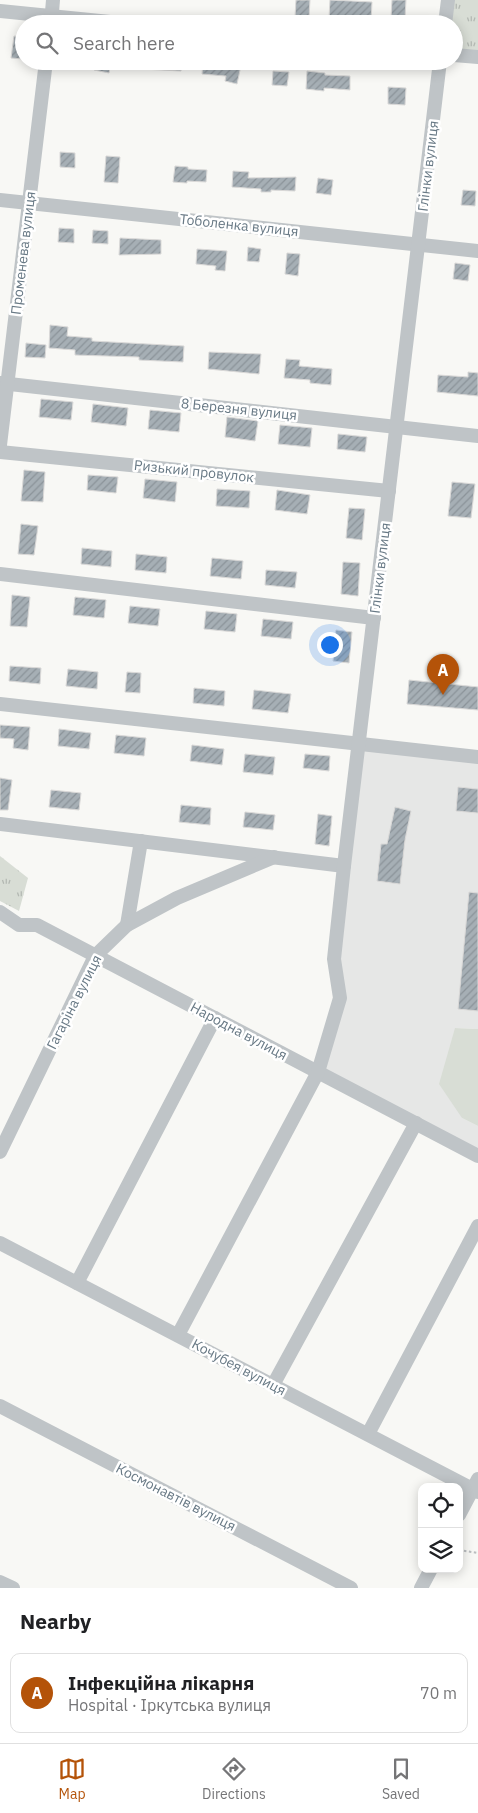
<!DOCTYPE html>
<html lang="en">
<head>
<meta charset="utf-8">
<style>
	:root { --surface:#fff; --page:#f2f2f2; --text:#202124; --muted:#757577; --line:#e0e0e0; --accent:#b45309 }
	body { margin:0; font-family:"IBM Plex Sans",sans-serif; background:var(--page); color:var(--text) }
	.controls { position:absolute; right:15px; bottom:15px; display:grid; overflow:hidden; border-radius:10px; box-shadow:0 2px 12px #0003 }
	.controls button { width:45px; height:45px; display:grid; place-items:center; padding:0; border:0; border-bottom:1px solid var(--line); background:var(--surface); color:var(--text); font:25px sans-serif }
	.you { position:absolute; left:329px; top:644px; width:18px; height:18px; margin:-12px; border:4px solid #fff; border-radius:50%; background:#1a73e8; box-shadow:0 0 0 8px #1a73e833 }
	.badge { display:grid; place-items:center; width:32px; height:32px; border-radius:50%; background:var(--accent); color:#fff; font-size:16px; font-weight:700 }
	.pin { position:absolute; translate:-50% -41px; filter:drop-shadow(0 1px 2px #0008) }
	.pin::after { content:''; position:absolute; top:26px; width:18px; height:15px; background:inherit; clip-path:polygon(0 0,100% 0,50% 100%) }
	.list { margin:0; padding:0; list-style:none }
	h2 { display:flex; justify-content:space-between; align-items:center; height:65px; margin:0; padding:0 20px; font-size:21px }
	h2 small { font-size:16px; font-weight:400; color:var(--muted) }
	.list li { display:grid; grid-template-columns:32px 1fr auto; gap:15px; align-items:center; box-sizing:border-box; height:80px; margin:0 10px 10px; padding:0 10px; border:1px solid var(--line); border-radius:10px }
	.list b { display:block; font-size:19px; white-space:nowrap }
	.list p { margin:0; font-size:16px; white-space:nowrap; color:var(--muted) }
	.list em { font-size:16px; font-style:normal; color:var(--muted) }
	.icon { flex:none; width:28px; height:28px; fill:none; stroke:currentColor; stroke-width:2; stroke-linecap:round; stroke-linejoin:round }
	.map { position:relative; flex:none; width:478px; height:1588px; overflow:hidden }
	.search { position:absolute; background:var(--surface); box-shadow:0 2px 12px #0003; left:15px; right:15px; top:15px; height:55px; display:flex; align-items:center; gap:12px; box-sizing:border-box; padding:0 18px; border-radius:28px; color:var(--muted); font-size:19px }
	.sheet { height:155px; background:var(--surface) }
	nav { display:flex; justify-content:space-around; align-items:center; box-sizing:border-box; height:70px; border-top:1px solid var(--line); background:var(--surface); font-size:14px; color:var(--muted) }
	nav a { display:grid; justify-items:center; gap:2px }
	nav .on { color:var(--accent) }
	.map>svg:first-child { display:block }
	.built { fill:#e6e7e6 }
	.green { fill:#d8ddd5 }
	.park { fill:url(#park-tufts) }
	.building { fill:url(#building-hatch); stroke:#dad9d8 }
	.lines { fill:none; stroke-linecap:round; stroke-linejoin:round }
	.path { stroke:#babdbf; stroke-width:2; stroke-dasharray:2.5 2.5; stroke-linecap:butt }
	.minor { stroke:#bfc4c7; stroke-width:14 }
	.labels { text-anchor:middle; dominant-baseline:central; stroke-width:5; stroke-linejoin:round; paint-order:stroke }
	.street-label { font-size:14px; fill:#687985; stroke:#fff }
</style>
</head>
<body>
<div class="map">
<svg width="478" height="1588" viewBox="0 0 478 1588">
	<defs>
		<pattern id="park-tufts" width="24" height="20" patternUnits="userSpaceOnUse" patternTransform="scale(1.25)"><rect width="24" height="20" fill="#d8ddd5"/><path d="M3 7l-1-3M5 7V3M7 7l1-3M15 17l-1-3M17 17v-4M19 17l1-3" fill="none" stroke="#b3b8b2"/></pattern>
		<pattern id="building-hatch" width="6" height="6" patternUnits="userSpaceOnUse" patternTransform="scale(1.25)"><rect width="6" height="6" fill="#a6afb5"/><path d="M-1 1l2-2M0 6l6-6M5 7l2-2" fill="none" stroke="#8b9399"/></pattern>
	</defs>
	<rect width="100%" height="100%" fill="#f8f8f5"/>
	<polygon class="built" points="359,745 478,757 478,1029 455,1028 462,1118 478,1126 478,1156 318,1072 340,998 334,959"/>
	<polygon class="green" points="455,1028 478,1029 478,1126 462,1118 439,1084"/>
	<g class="park">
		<polygon points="448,0 478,0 478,57 454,55 454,24 445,24"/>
		<polygon points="0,856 28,878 19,911 0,901"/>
	</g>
	<g class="building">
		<polygon points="296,0 310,0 309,18 295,17"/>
		<polygon points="330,0 372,2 371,23 329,18"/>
		<polygon points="392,0 406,0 405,18 391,18"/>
		<polygon points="14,36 24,37 24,59 11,58"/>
		<polygon points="96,61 111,61 109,73 94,70"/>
		<polygon points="142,61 182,61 181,71 142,69"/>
		<polygon points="203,61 242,61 237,84 225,81 226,76 202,74"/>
		<polygon points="273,71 289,72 287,86 272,85"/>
		<polygon points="307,71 325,73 325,75 350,76 350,90 324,88 324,91 306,89"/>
		<polygon points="388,87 406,88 405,105 388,104"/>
		<polygon points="60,152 75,153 75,168 60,167"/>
		<polygon points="106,156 120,157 118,183 104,182"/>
		<polygon points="175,166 188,167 188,169 207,170 206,182 187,181 187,183 173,182"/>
		<polygon points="233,171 249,172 248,178 296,177 295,191 271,190 271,192 261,192 261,189 232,187"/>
		<polygon points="318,178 333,180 331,195 316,193"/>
		<polygon points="463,190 476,191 475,206 461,205"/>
		<polygon points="59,228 74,229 74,243 58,242"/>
		<polygon points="93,230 108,231 108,244 92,243"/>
		<polygon points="120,238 161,240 161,254 119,255"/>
		<polygon points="248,247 261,249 259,262 247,261"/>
		<polygon points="197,249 227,251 225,271 215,270 216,266 196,264"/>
		<polygon points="287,253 300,254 298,276 285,274"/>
		<polygon points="455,263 470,265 468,281 453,279"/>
		<polygon points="50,325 68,327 67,336 92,338 92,341 184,346 183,362 139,360 139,357 75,355 75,350 49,348"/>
		<polygon points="26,343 46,345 45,358 25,357"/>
		<polygon points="209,352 261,354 259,374 208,369"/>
		<polygon points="286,359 300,360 299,366 332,369 331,385 310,383 310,380 284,378"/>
		<polygon points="468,372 478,373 478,396 437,392 438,375 468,377"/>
		<polygon points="41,399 73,402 71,420 39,417"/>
		<polygon points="93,404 128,408 126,426 91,422"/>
		<polygon points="150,410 181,413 179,432 148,429"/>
		<polygon points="227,417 258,421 255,441 225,437"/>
		<polygon points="280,425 312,428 310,447 278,444"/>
		<polygon points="338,434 367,437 365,452 337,449"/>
		<polygon points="24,470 45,472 43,502 21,501"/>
		<polygon points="88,475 118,477 116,493 87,490"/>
		<polygon points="145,479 177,482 175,502 143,498"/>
		<polygon points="452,482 475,484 471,518 448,516"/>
		<polygon points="217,489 250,491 249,508 216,506"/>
		<polygon points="277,490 310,495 307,514 275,510"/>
		<polygon points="349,508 365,509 362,540 346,538"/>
		<polygon points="21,524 38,526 34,555 18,554"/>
		<polygon points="82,548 112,551 111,567 81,564"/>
		<polygon points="136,554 167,557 166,573 135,570"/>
		<polygon points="212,558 243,561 241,579 210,576"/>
		<polygon points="343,562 360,563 358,596 341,594"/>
		<polygon points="266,570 297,572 295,588 265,585"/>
		<polygon points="12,595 30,597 27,627 10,626"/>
		<polygon points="75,597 106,600 104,618 73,615"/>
		<polygon points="130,606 160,609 158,626 128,623"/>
		<polygon points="206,611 237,614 235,632 204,629"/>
		<polygon points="263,619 293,622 291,639 261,636"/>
		<polygon points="336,630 352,632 349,663 333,661"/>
		<polygon points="10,666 41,668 40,684 9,681"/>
		<polygon points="68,669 98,672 97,689 66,686"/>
		<polygon points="127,672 141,673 140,693 125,692"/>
		<polygon points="409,680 478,687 478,710 407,704"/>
		<polygon points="194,688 225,691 224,706 193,703"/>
		<polygon points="254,690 291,694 288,713 252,709"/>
		<polygon points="0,725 30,727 28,750 13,748 14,739 0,738"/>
		<polygon points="59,729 91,733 89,749 58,746"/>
		<polygon points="116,735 146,738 144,756 114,753"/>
		<polygon points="192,745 224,749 222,765 190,761"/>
		<polygon points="245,754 275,757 273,775 243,772"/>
		<polygon points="305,754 330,756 329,771 303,768"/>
		<polygon points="0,778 12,780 8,810 0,810"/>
		<polygon points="458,787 478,789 478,813 456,811"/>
		<polygon points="51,790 81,793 79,810 49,807"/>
		<polygon points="181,805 211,808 210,825 179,822"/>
		<polygon points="395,807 411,811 405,840 400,884 377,881 381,844 387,844"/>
		<polygon points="245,812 275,815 273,830 243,827"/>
		<polygon points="318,814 332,816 329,846 315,844"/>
		<polygon points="469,892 478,893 478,1011 458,1009"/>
	</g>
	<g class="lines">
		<polyline class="path" points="459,1550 478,1553"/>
		<g class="minor">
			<polyline points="0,11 130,24"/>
			<polyline points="51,24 53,0"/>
			<polyline points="445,24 448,0"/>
			<polyline points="454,55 478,57"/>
			<polyline points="0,200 478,251"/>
			<polyline points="0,383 478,436"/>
			<polyline points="0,445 46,61"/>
			<polyline points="0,452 389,491"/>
			<polyline points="0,574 374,618"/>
			<polyline points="0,704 478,757"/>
			<polyline points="0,824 344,866"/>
			<polyline points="0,912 19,925 37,925 478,1156"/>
			<polyline points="127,925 141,841"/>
			<polyline points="0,1152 95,956 127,925 177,898 274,857"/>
			<polyline points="0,1243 478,1492"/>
			<polyline points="77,1283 215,1018"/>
			<polyline points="178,1335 318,1072 340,998 334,959 344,866 440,61"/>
			<polyline points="273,1385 416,1123"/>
			<polyline points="0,1406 351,1588"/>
			<polyline points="368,1434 478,1226"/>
			<polyline points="459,1515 478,1479"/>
			<polyline points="0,1582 13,1588"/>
			<polyline points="421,1588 431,1569"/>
		</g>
	</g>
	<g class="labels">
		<g class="street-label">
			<text transform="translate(428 166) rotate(-83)">Глінки вулиця</text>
			<text transform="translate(239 225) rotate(6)">Тоболенка вулиця</text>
			<text transform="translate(23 253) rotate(-83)">Променева вулиця</text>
			<text transform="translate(239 409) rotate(6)">8 Березня вулиця</text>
			<text transform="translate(194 471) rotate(6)">Ризький провулок</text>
			<text transform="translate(380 568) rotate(-83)">Глінки вулиця</text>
			<text transform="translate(74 1002) rotate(-63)">Гагаріна вулиця</text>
			<text transform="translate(239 1031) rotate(28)">Народна вулиця</text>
			<text transform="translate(239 1367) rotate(28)">Кочубея вулиця</text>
			<text transform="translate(176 1497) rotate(27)">Космонавтів вулиця</text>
		</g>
	</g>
</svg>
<div class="controls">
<button><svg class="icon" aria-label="locate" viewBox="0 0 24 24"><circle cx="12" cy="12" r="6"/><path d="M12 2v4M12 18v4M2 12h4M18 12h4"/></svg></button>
<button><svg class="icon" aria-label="layers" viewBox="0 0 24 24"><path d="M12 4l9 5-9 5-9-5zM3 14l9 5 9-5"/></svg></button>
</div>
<div class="you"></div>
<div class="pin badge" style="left:443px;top:695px">A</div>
<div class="search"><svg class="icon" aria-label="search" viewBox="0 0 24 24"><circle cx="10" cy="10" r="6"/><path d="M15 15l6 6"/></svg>Search here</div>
</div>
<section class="sheet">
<h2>Nearby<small></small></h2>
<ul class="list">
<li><span class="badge">A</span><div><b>Інфекційна лікарня</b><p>Hospital · Іркутська вулиця</p></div><em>70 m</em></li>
</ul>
</section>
<nav>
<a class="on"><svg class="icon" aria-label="map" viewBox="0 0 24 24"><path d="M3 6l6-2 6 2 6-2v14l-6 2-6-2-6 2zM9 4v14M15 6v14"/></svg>Map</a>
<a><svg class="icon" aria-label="directions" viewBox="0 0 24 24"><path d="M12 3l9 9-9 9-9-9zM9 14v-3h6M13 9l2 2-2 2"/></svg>Directions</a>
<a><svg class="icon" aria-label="saved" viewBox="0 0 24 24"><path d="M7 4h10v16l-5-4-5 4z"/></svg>Saved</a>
</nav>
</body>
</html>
